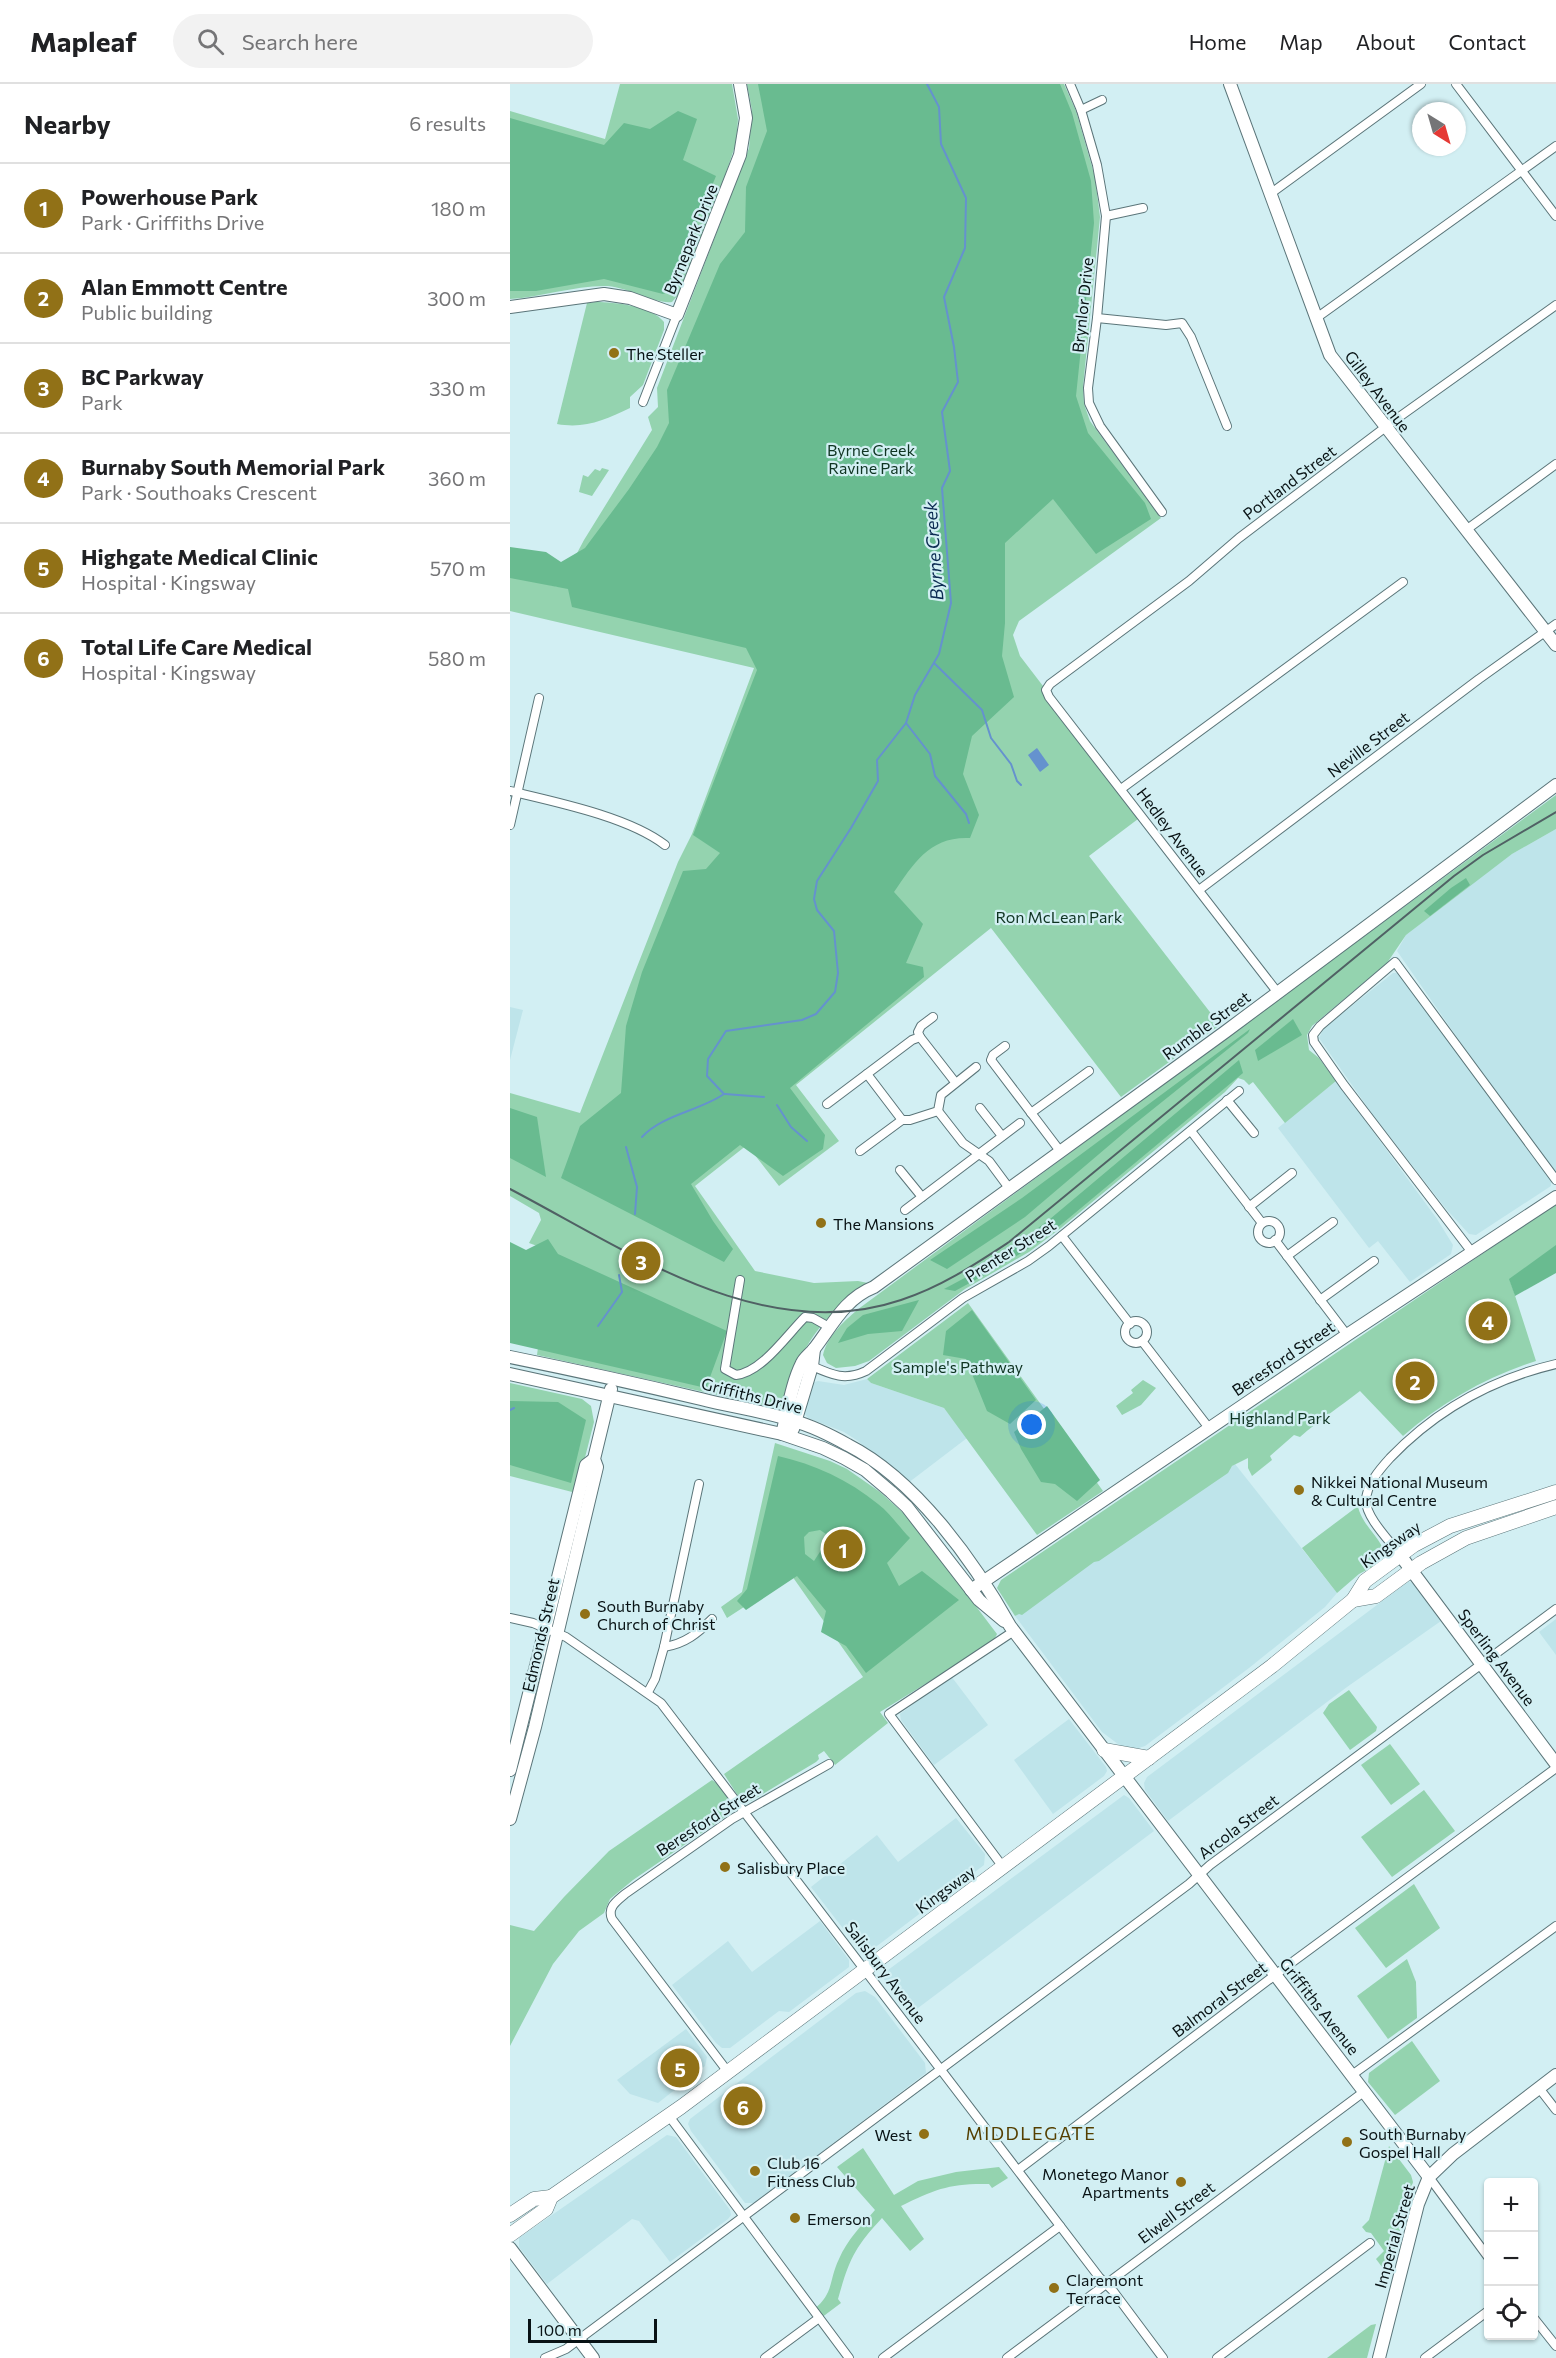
<!DOCTYPE html>
<html lang="en">
<head>
<meta charset="utf-8">
<style>
	:root { --surface:#fff; --page:#f2f2f2; --text:#202124; --muted:#757577; --line:#e0e0e0; --accent:#917117 }
	body { margin:0; font-family:Commissioner,sans-serif; background:var(--page); color:var(--text) }
	.controls { position:absolute; right:18px; bottom:18px; display:grid; overflow:hidden; border-radius:6px; box-shadow:0 2px 4px #0004 }
	.controls button { width:54px; height:54px; display:grid; place-items:center; padding:0; border:0; border-bottom:2px solid var(--line); background:var(--surface); color:var(--text); font:30px sans-serif }
	.compass { position:absolute; left:902px; top:18px; width:54px; height:54px; border-radius:50%; background:var(--surface); box-shadow:0 2px 4px #0004; rotate:143deg }
	.scale { position:absolute; left:18px; bottom:15px; width:129px; box-sizing:border-box; padding-left:6px; border:3px solid #081214; border-top:0; font-size:16px; line-height:21px; white-space:nowrap; color:#081214; -webkit-text-stroke:4px #d2eff3; paint-order:stroke }
	.you { position:absolute; left:522px; top:1341px; width:21px; height:21px; margin:-15px; border:4px solid #fff; border-radius:50%; background:#1a73e8; box-shadow:0 0 0 9px #1a73e833 }
	.badge { display:grid; place-items:center; width:39px; height:39px; border-radius:50%; background:var(--accent); color:#fff; font-size:20px; font-weight:700 }
	.pin { position:absolute; translate:-50% -50%; border:3px solid #fff; box-shadow:0 2px 6px #0006 }
	.list { margin:0; padding:0; list-style:none }
	h2 { display:flex; justify-content:space-between; align-items:center; height:78px; margin:0; padding:0 24px; font-size:26px }
	h2 small { font-size:20px; font-weight:400; color:var(--muted) }
	.list li { display:grid; grid-template-columns:39px 1fr auto; gap:18px; align-items:center; box-sizing:border-box; height:90px; padding:0 24px; border-top:2px solid var(--line) }
	.list b { display:block; font-size:22px; white-space:nowrap }
	.list p { margin:0; font-size:20px; white-space:nowrap; color:var(--muted) }
	.list em { font-size:20px; font-style:normal; color:var(--muted) }
	.icon { flex:none; width:33px; height:33px; fill:none; stroke:currentColor; stroke-width:2; stroke-linecap:round; stroke-linejoin:round }
	.map { position:relative; flex:none; width:1046px; height:2274px; overflow:hidden }
	header { display:flex; align-items:center; gap:36px; box-sizing:border-box; height:84px; padding:0 30px; background:var(--surface); border-bottom:2px solid var(--line) }
	header strong { font-size:28px }
	nav { display:flex; gap:33px; margin-inline-start:auto; font-size:21px }
	.search { width:420px; height:54px; background:var(--page); display:flex; align-items:center; gap:15px; box-sizing:border-box; padding:0 21px; border-radius:33px; color:var(--muted); font-size:22px }
	main { display:flex }
	aside { flex:1; background:var(--surface) }
	.map>svg:first-child { display:block }
	.built { fill:#bee4ea }
	.green { fill:#94d3af }
	.forest { fill:#69bb90; fill-rule:evenodd }
	.water { fill:#6592ce }
	.lines { fill:none; stroke-linecap:round; stroke-linejoin:round }
	.stream { stroke:#6592ce; stroke-width:2 }
	.street-casing { stroke:#5b7579; stroke-width:10 }
	.secondary-casing { stroke:#5b7579; stroke-width:14 }
	.primary-casing { stroke:#5b7579; stroke-width:15 }
	.street { stroke:#fff; stroke-width:8 }
	.secondary { stroke:#fff; stroke-width:12 }
	.primary { stroke:#fff; stroke-width:14 }
	.rail { stroke:#506164; stroke-width:2 }
	.poi-dot { fill:#917117; stroke:#d2eff3; stroke-width:2 }
	.labels { text-anchor:middle; dominant-baseline:central; stroke-width:4.5; stroke-linejoin:round; paint-order:stroke }
	.street-label { font-size:16px; fill:#081214; stroke:#d2eff3 }
	.poi-label { font-size:16px; fill:#081214; stroke:#d2eff3; text-anchor:start }
	.park-label { font-size:16px; fill:#0f3422; stroke:#d2eff3 }
	.water-label { font-size:18px; font-style:italic; fill:#0c2b52; stroke:#d2eff3 }
	.neighbourhood-label { font-size:18px; letter-spacing:1.5px; fill:#553f00; stroke:#d2eff3 }
</style>
</head>
<body>
<header>
<strong>Mapleaf</strong>
<div class="search"><svg class="icon" aria-label="search" viewBox="0 0 24 24"><circle cx="10" cy="10" r="6"/><path d="M15 15l6 6"/></svg>Search here</div>
<nav><a>Home</a><a>Map</a><a>About</a><a>Contact</a></nav>
</header>
<main>
<aside>
<h2>Nearby<small>6 results</small></h2>
<ul class="list">
<li><span class="badge">1</span><div><b>Powerhouse Park</b><p>Park · Griffiths Drive</p></div><em>180 m</em></li>
<li><span class="badge">2</span><div><b>Alan Emmott Centre</b><p>Public building</p></div><em>300 m</em></li>
<li><span class="badge">3</span><div><b>BC Parkway</b><p>Park</p></div><em>330 m</em></li>
<li><span class="badge">4</span><div><b>Burnaby South Memorial Park</b><p>Park · Southoaks Crescent</p></div><em>360 m</em></li>
<li><span class="badge">5</span><div><b>Highgate Medical Clinic</b><p>Hospital · Kingsway</p></div><em>570 m</em></li>
<li><span class="badge">6</span><div><b>Total Life Care Medical</b><p>Hospital · Kingsway</p></div><em>580 m</em></li>
</ul>
</aside>
<div class="map">
<svg width="1046" height="2274" viewBox="0 0 1046 2274">
	<rect width="100%" height="100%" fill="#d2eff3"/>
	<g class="built">
		<polygon points="1046,745 1046,1089 958,969 887,867 896,851 960,801 1002,770"/>
		<polygon points="883,889 889,889 1041,1096 1041,1102 966,1151 959,1150 937,1126 863,1031 809,954 814,944"/>
		<polygon points="0,923 13,926 0,976"/>
		<polygon points="826,997 927,1135 943,1161 941,1170 900,1198 868,1157 859,1164 768,1044"/>
		<polygon points="357,1295 361,1299 434,1324 457,1354 398,1399 348,1357 334,1348 298,1334 294,1329 302,1299 308,1297 334,1301"/>
		<polygon points="725,1380 827,1509 815,1523 739,1584 635,1662 625,1665 612,1663 592,1648 505,1532"/>
		<polygon points="899,1497 903,1500 931,1537 837,1603 658,1737 635,1706 634,1699 637,1693"/>
		<polygon points="1046,1535 1046,1571 1029,1548"/>
		<polygon points="441,1592 478,1641 424,1681 391,1636 390,1630"/>
		<polygon points="559,1635 596,1683 597,1687 594,1692 543,1730 504,1676"/>
		<polygon points="614,1711 619,1714 644,1747 400,1930 374,1895 374,1889"/>
		<polygon points="446,1734 475,1770 474,1781 359,1868 352,1869 301,1803 367,1751 388,1778"/>
		<polygon points="310,1837 339,1876 339,1883 279,1928 269,1927 220,1964 212,1964 206,1959 162,1901 218,1857 242,1888"/>
		<polygon points="355,1907 365,1913 415,1979 416,1989 244,2119 235,2119 181,2047 178,2040 180,2035 346,1909"/>
		<polygon points="176,1945 197,1973 195,1982 148,2019 120,2010 107,1996"/>
		<polygon points="157,2051 166,2053 220,2126 221,2131 218,2135 160,2178 129,2137 122,2135 37,2200 9,2163 9,2154"/>
	</g>
	<g class="green">
		<path d="M110 0H222L228 35 226 59 209 110 169 210 162 218C145 220 119 204 98 202 66 201 32 213 0 215V27L95 55Z"/>
		<path d="M237 0H554L566 27 585 93 590 133 573 303 574 320 580 337 651 434 509 537 503 551 510 572 533 602 535 615 628 735 579 772 710 941 611 1013 481 844 286 1001 329 1057 269 1102 237 1061 185 1102 245 1187 304 1199 348 1197 358 1199C333 1219 309 1238 294 1268 285 1284 280 1304 274 1321L266 1324 27 1271 41 1167 19 1159 31 1136 29 1129 0 1112V1009L70 1029 168 778 182 750 244 584 0 527V492L49 503 74 456 142 346 138 333 148 323 147 304 239 64 242 26Z"/>
		<path d="M86 218C104 218 142 222 154 238V246L133 301 120 313V324C95 336 75 345 47 340L77 219Z"/>
		<polygon points="92,384 99,386 82,412 69,408 73,391 78,393 85,385 90,387"/>
		<path d="M1046 711V745L1002 770 896 851 877 879 802 942 797 951 799 966 809 974 826 997 775 1039 743 998 739 1001 734 996 728 994 715 1008 551 1144 519 1168 455 1205 359 1277 345 1282 326 1284 317 1279 313 1271C317 1252 336 1235 351 1223Z"/>
		<path d="M1046 1120V1171L1000 1196 1026 1277C976 1293 933 1318 893 1352L850 1307C830 1323 809 1336 790 1353L784 1351 760 1372 762 1376 742 1392 738 1384V1374L722 1382 718 1389 589 1477 584 1478 512 1531 509 1530 505 1532 487 1504 491 1496Z"/>
		<polygon points="458,1219 593,1407 527,1451 434,1324 361,1299 357,1295"/>
		<polygon points="633,1296 646,1304 631,1321 612,1331 606,1322 623,1309 621,1306"/>
		<polygon points="0,1299 72,1315 81,1322 84,1338 66,1409 0,1392"/>
		<polygon points="265,1359 320,1377 337,1385 370,1408 399,1434 487,1550 483,1558 370,1628 378,1639 325,1681 314,1667 308,1671 309,1675 306,1678 241,1717 228,1712 214,1690 353,1593 282,1492 217,1534 211,1523 232,1508"/>
		<path d="M848 1422C851 1441 874 1456 875 1472L870 1479 849 1490 827 1509 792 1464Z"/>
		<polygon points="839,1606 867,1643 866,1647 840,1666 813,1629 819,1620"/>
		<polygon points="880,1660 910,1700 881,1721 851,1681"/>
		<path d="M202 1696C213 1703 225 1718 218 1731L123 1796 100 1815 94 1829 69 1847 43 1880 0 1962V1841L24 1847 54 1813 99 1767Z"/>
		<polygon points="914,1706 945,1747 882,1793 851,1753"/>
		<polygon points="904,1800 930,1844 876,1884 845,1844"/>
		<polygon points="897,1875 906,1898 907,1934 878,1955 847,1912"/>
		<polygon points="902,1957 930,1997 885,2031 858,1998 859,1989"/>
		<polygon points="879,2062 901,2091 903,2098 878,2191 866,2175 874,2167 861,2149 856,2148 852,2143 859,2136"/>
		<path d="M353 2064 384 2111 408 2097 446 2088 489 2083 498 2094 482 2104 479 2100C441 2099 425 2105 391 2122L414 2155 400 2167 372 2134C344 2164 339 2176 328 2215L331 2219 311 2234 304 2225C324 2210 319 2195 329 2175 337 2156 352 2141 365 2126L327 2083Z"/>
		<polygon points="866,2240 857,2274 817,2274 861,2241"/>
	</g>
	<g class="forest">
		<path d="M248 0H550L562 29 581 97 584 139 566 312 578 349 635 419 641 435 586 470 543 415 495 459V539L492 572 504 613 462 652 453 690 469 731 460 754C420 752 404 779 384 808L413 840 396 879 413 883 414 893 280 1004 315 1051 313 1065 273 1092 230 1061 181 1100 203 1137 223 1165 214 1178 51 1094 70 1042 111 1009 116 942 132 888 173 787 196 785 210 769 183 751 247 586 236 564 62 523 58 505 0 494V463L36 468 51 478 75 464 119 405 147 363 159 339 157 306 210 180 235 148 236 103 257 47Z"/>
		<polygon points="168,27 187,35 173,76 206,92 158,208 153,210 94,195 26,207 0,207 0,34 94,61 114,39 140,45"/>
		<polygon points="956,794 960,801 920,832 914,827 941,804"/>
		<polygon points="783,935 792,951 748,977 745,966"/>
		<polygon points="740,945 738,949 622,1042 515,1133 437,1185 420,1176 512,1114"/>
		<polygon points="729,976 733,989 535,1154 489,1183 445,1207 434,1205 479,1181 540,1135"/>
		<polygon points="0,1024 27,1033 36,1093 0,1074"/>
		<polygon points="38,1155 48,1170 217,1247 196,1304 0,1259 0,1158 16,1166"/>
		<polygon points="1046,1161 1046,1189 1005,1212 999,1195"/>
		<polygon points="409,1216 392,1247 358,1250 328,1259 337,1244 353,1231"/>
		<polygon points="462,1226 526,1316 500,1340 477,1327 456,1275 433,1271 436,1247"/>
		<polygon points="0,1317 48,1318 76,1336 61,1399 0,1381"/>
		<polygon points="537,1322 590,1396 567,1417 545,1400 531,1398 511,1365 504,1348"/>
		<path d="M268 1372C304 1380 339 1396 368 1420 380 1429 389 1443 400 1454L377 1479 389 1502 412 1487 449 1516 356 1589 336 1562 311 1548 316 1527 287 1492 236 1526 227 1517 237 1505ZM310 1446 316 1450 317 1457 304 1477 295 1470 294 1453 299 1448Z"/>
	</g>
	<polygon class="water" points="527,664 539,681 530,688 518,671"/>
	<g class="lines">
		<g class="stream">
			<polyline points="424,579 472,626 481,654 501,680 507,697 511,701"/>
			<polyline points="396,639 420,670 425,692 456,730 459,739"/>
			<polyline points="215,1010 254,1013"/>
			<polyline points="267,1021 281,1043 297,1057"/>
			<path d="M132 1053C152 1031 189 1027 214 1010L197 992 198 975 216 947 292 936 306 930 325 908 328 889 324 847 307 826 304 815 307 797 341 744 368 697 367 676 396 639 405 611 429 570 441 519 432 404 440 387 432 328 448 298 444 263 434 213 455 164 456 114 431 60 429 23 417 0"/>
			<polyline points="116,1063 127,1103 125,1130"/>
			<polyline points="88,1242 112,1208 109,1191"/>
			<polyline points="0,1326 4,1324"/>
		</g>
		<g class="street-casing">
			<g id="street">
				<polyline points="560,0 571,26 587,81 596,132 587,234 578,304 579,319 590,342 652,428"/>
				<polyline points="946,0 1046,132"/>
				<polyline points="571,26 592,16"/>
				<polyline points="760,110 911,0"/>
				<polyline points="596,132 633,124"/>
				<polyline points="587,234 656,241 672,239 681,253 717,342"/>
				<polyline points="805,235 1046,62"/>
				<polyline points="133,318 167,231"/>
				<polyline points="956,446 1046,380"/>
				<polyline points="611,705 893,498"/>
				<path d="M0 707C46 718 119 733 155 761"/>
				<polyline points="0,741 29,614"/>
				<polyline points="689,806 969,595 1046,540"/>
				<polyline points="768,909 539,613 536,606 540,600 679,497 729,454 885,336 1046,221"/>
				<polyline points="410,953 445,998"/>
				<polyline points="495,962 483,971 481,976 550,1067"/>
				<polyline points="357,990 392,1036"/>
				<polyline points="717,1016 744,1049"/>
				<polyline points="317,1020 402,956 410,953 408,948 411,942 423,933"/>
				<polyline points="470,1024 492,1052"/>
				<polyline points="428,1027 453,1059 479,1077 499,1104"/>
				<polyline points="521,1029 579,987"/>
				<polyline points="681,1047 752,1139"/>
				<polyline points="350,1067 392,1036 400,1036 428,1027 431,1011 466,983"/>
				<polyline points="390,1086 412,1113"/>
				<polyline points="739,1123 782,1089"/>
				<polyline points="395,1126 510,1039"/>
				<circle cx="759" cy="1148" r="11"/>
				<polyline points="552,1152 620,1240"/>
				<polyline points="765,1156 837,1251"/>
				<polyline points="961,1167 834,1001 804,958 803,951 810,942 885,878 1046,1096"/>
				<polyline points="777,1172 823,1138"/>
				<path d="M230 1196 215 1285 226 1291C252 1288 276 1252 295 1233L303 1234 319 1243"/>
				<polyline points="810,1216 864,1177"/>
				<circle cx="626" cy="1248" r="11"/>
				<polyline points="632,1257 699,1344"/>
				<path d="M302 1282C322 1291 335 1297 356 1287L453 1214 518 1177 539 1162 729 1007"/>
				<path d="M890 1471C881 1458 856 1434 856 1417 856 1401 870 1385 880 1374 926 1326 982 1295 1046 1280"/>
				<polyline points="0,1534 23,1539 56,1553 151,1619 589,2193 603,2207 653,2274"/>
				<path d="M154 1563C175 1560 188 1549 202 1535"/>
				<polyline points="138,1608 145,1595 154,1563 189,1400"/>
				<polyline points="493,1783 379,1630 504,1547"/>
				<path d="M218 1988 102 1835C97 1823 107 1817 115 1810L222 1735 319 1680"/>
				<polyline points="842,1991 1046,1842"/>
				<polyline points="1029,2004 1046,2026"/>
				<polyline points="159,2032 339,2274"/>
				<polyline points="508,2086 773,1885 1046,1684"/>
				<polyline points="919,2093 978,2173"/>
				<polyline points="1023,2233 1046,2262"/>
				<polyline points="35,2274 56,2265 679,1800 700,1781 1046,1525"/>
				<polyline points="255,2274 309,2234"/>
				<polyline points="373,2274 550,2142"/>
				<polyline points="497,2274 855,2007"/>
				<polyline points="707,2274 860,2159"/>
				<polyline points="915,2274 978,2227"/>
			</g>
		</g>
		<g class="secondary-casing">
			<g id="secondary">
				<polyline points="720,0 820,271 1046,561"/>
				<polyline points="0,223 94,210 120,214 167,231 230,71 236,34 230,0"/>
				<path d="M0 1273C64 1286 128 1300 191 1315 222 1323 254 1327 284 1337 302 1342 322 1352 338 1361 405 1395 464 1477 500 1542L919 2093"/>
				<polyline points="0,1290 272,1350 313,1364 334,1374 355,1386 381,1408 397,1423 469,1516 494,1537"/>
				<polyline points="283,1345 302,1282 304,1265"/>
				<path d="M272 1350C278 1327 281 1301 292 1279 294 1274 300 1270 304 1265 322 1242 334 1215 364 1203L715 948 1046 701"/>
				<polyline points="890,1471 1046,1680"/>
				<polyline points="461,1506 837,1251 1046,1113"/>
				<polyline points="0,1686 76,1381 84,1375"/>
				<polyline points="0,1735 25,1643 87,1383 84,1375 101,1305"/>
				<polyline points="0,2164 83,2274"/>
				<polyline points="869,2274 908,2120 919,2093 943,2070 1046,1991"/>
			</g>
		</g>
		<g class="primary-casing">
			<g id="primary">
				<polyline points="843,1516 866,1512 911,1479 956,1454 1046,1423"/>
				<polyline points="594,1666 639,1674"/>
				<polyline points="0,2131 24,2115 41,2113"/>
				<polyline points="0,2151 36,2125 41,2113 171,2023 762,1582 843,1516 855,1497 904,1461 940,1442 1046,1408"/>
			</g>
		</g>
		<use href="#street" class="street"/>
		<use href="#secondary" class="secondary"/>
		<use href="#primary" class="primary"/>
		<path class="rail" d="M0 1105C117 1166 253 1263 391 1216 431 1203 464 1181 499 1158L944 792 973 771 1046 728"/>
	</g>
	<g class="poi-dot">
		<circle cx="104" cy="269" r="6"/>
		<circle cx="311" cy="1139" r="6"/>
		<circle cx="789" cy="1406" r="6"/>
		<circle cx="75" cy="1530" r="6"/>
		<circle cx="215" cy="1783" r="6"/>
		<circle cx="414" cy="2050" r="6"/>
		<circle cx="837" cy="2058" r="6"/>
		<circle cx="245" cy="2087" r="6"/>
		<circle cx="671" cy="2098" r="6"/>
		<circle cx="285" cy="2134" r="6"/>
		<circle cx="544" cy="2204" r="6"/>
	</g>
	<g class="labels">
		<g class="street-label">
			<text transform="translate(180 155) rotate(-68)">Byrnepark Drive</text>
			<text transform="translate(572 221) rotate(-84)">Brynlor Drive</text>
			<text transform="translate(868 307) rotate(53)">Gilley Avenue</text>
			<text transform="translate(779 398) rotate(-37)">Portland Street</text>
			<text transform="translate(858 660) rotate(-37)">Neville Street</text>
			<text transform="translate(663 748) rotate(53)">Hedley Avenue</text>
			<text transform="translate(696 941) rotate(-36)">Rumble Street</text>
			<text transform="translate(500 1166) rotate(-32)">Prenter Street</text>
			<text transform="translate(773 1274) rotate(-34)">Beresford Street</text>
			<text transform="translate(242 1311) rotate(14)">Griffiths Drive</text>
			<text transform="translate(880 1460) rotate(-35)">Kingsway</text>
			<text transform="translate(30 1551) rotate(-77)">Edmonds Street</text>
			<text transform="translate(987 1573) rotate(53)">Sperling Avenue</text>
			<text transform="translate(198 1735) rotate(-33)">Beresford Street</text>
			<text transform="translate(728 1742) rotate(-37)">Arcola Street</text>
			<text transform="translate(435 1805) rotate(-36)">Kingsway</text>
			<text transform="translate(376 1888) rotate(53)">Salisbury Avenue</text>
			<text transform="translate(709 1915) rotate(-37)">Balmoral Street</text>
			<text transform="translate(810 1922) rotate(52)">Griffiths Avenue</text>
			<text transform="translate(666 2128) rotate(-37)">Elwell Street</text>
			<text transform="translate(884 2152) rotate(-74)">Imperial Street</text>
		</g>
		<g class="poi-label">
			<text x="116" y="269">The Steller</text>
			<text x="323" y="1139">The Mansions</text>
			<text x="801" y="1397">Nikkei National Museum<tspan x="801" dy="18">&amp; Cultural Centre</tspan></text>
			<text x="87" y="1521">South Burnaby<tspan x="87" dy="18">Church of Christ</tspan></text>
			<text x="227" y="1783">Salisbury Place</text>
			<text x="849" y="2049">South Burnaby<tspan x="849" dy="18">Gospel Hall</tspan></text>
			<text x="402" y="2050" text-anchor="end">West</text>
			<text x="257" y="2078">Club 16<tspan x="257" dy="18">Fitness Club</tspan></text>
			<text x="659" y="2089" text-anchor="end">Monetego Manor<tspan x="659" dy="18">Apartments</tspan></text>
			<text x="297" y="2134">Emerson</text>
			<text x="556" y="2195">Claremont<tspan x="556" dy="18">Terrace</tspan></text>
		</g>
		<g class="park-label">
			<text x="361" y="365">Byrne Creek<tspan x="361" dy="18">Ravine Park</tspan></text>
			<text x="549" y="832">Ron McLean Park</text>
			<text x="448" y="1282">Sample's Pathway</text>
			<text x="770" y="1333">Highland Park</text>
		</g>
		<g class="water-label">
			<text transform="translate(423 467) rotate(-94)">Byrne Creek</text>
		</g>
		<g class="neighbourhood-label">
			<text x="521" y="2049">MIDDLEGATE</text>
		</g>
	</g>
</svg>
<div class="controls">
<button>+</button>
<button>−</button>
<button><svg class="icon" aria-label="locate" viewBox="0 0 24 24"><circle cx="12" cy="12" r="6"/><path d="M12 2v4M12 18v4M2 12h4M18 12h4"/></svg></button>
</div>
<svg class="compass" viewBox="-18 -18 36 36"><path d="M0-13l5 13h-10z" fill="#e53935"/><path d="M0 13l5-13h-10z" fill="#757577"/></svg>
<div class="scale">100 m</div>
<div class="you"></div>
<div class="pin badge" style="left:333px;top:1465px">1</div>
<div class="pin badge" style="left:905px;top:1297px">2</div>
<div class="pin badge" style="left:131px;top:1177px">3</div>
<div class="pin badge" style="left:978px;top:1237px">4</div>
<div class="pin badge" style="left:170px;top:1984px">5</div>
<div class="pin badge" style="left:233px;top:2022px">6</div>
</div>
</main>
</body>
</html>
